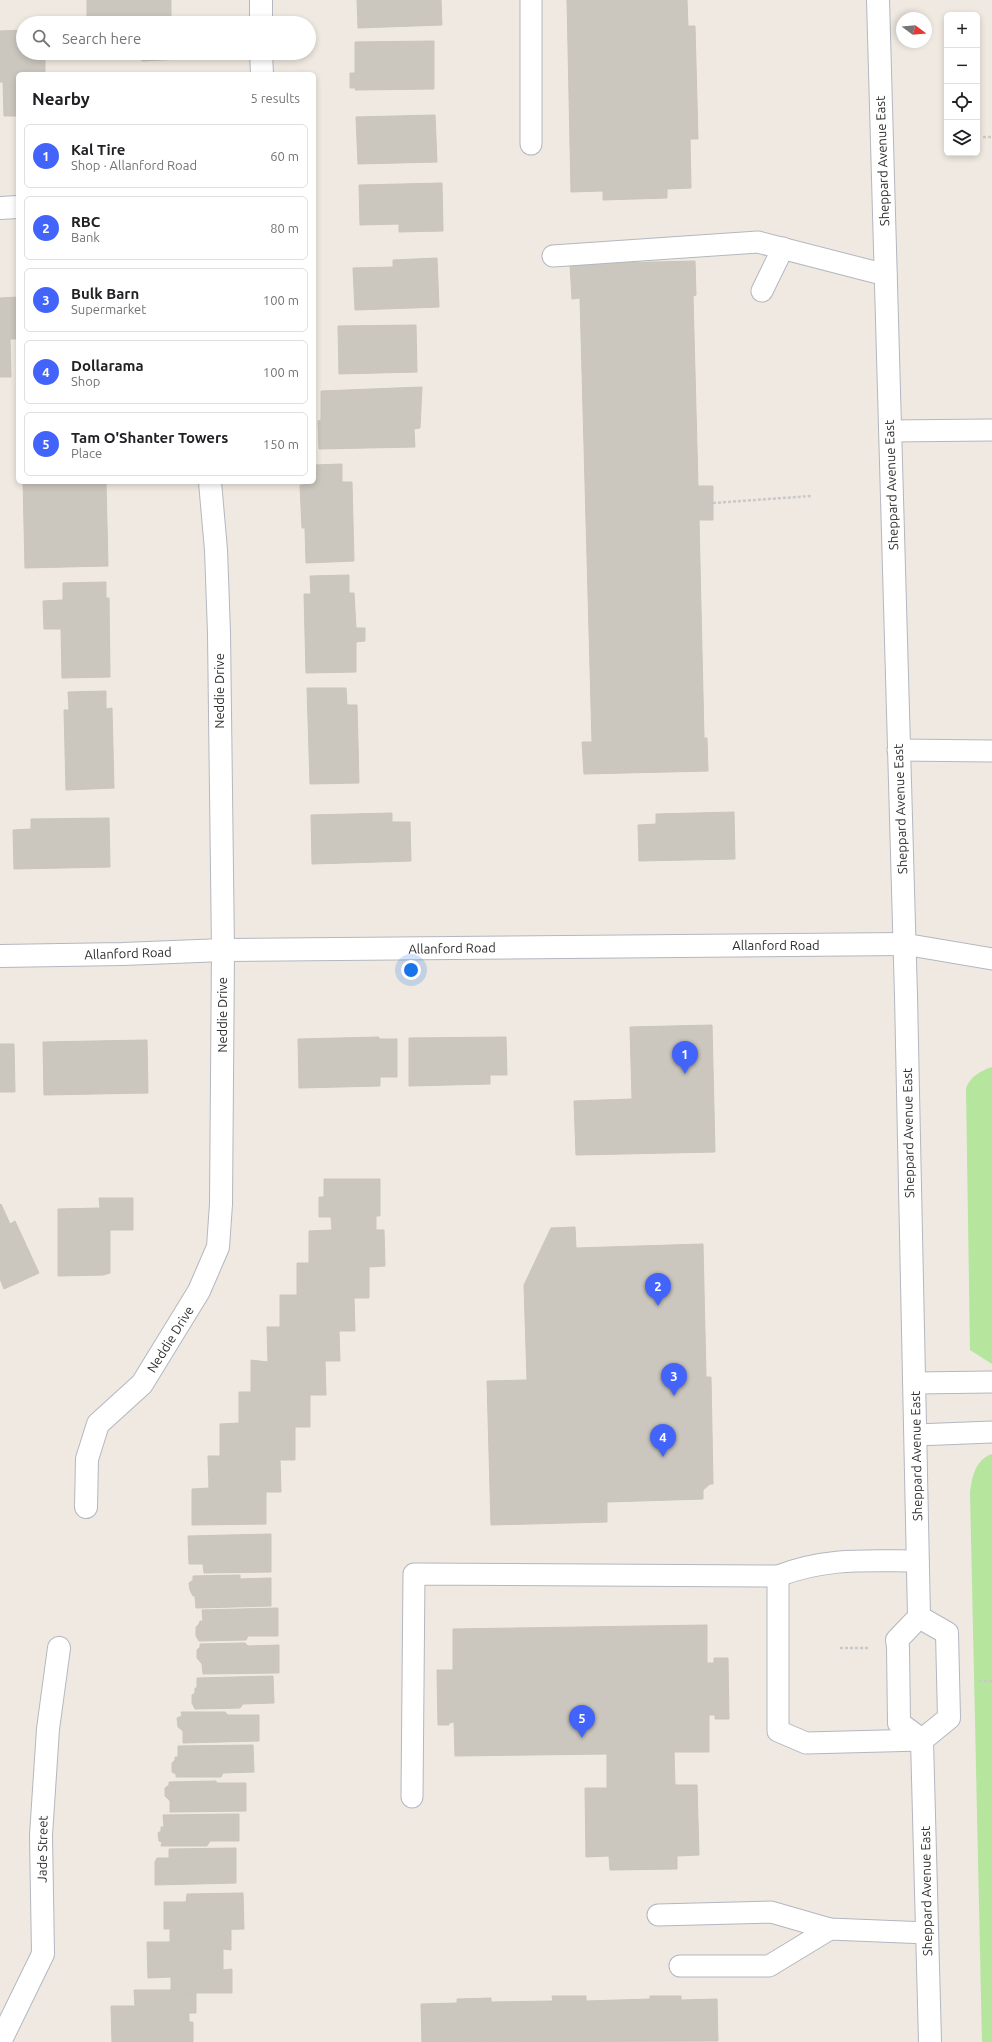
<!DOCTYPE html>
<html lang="en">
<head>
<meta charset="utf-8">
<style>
	:root { --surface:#fff; --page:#f6f6f6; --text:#202124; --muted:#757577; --line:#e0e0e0; --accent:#4264fb }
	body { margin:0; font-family:Ubuntu,sans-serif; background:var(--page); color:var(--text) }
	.controls { position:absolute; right:12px; top:12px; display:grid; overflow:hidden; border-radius:6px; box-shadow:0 2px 6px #0003 }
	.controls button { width:36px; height:36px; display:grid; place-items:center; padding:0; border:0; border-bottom:1px solid var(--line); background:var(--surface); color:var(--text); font:20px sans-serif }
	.compass { position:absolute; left:896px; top:12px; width:36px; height:36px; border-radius:50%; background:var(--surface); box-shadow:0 2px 6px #0003; rotate:106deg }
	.you { position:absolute; left:411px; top:970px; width:14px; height:14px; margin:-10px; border:3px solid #fff; border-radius:50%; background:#1a73e8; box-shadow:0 0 0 6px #1a73e833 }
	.badge { display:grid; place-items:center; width:26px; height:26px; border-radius:50%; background:var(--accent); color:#fff; font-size:13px; font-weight:700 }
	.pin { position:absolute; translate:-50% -33px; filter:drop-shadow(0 1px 2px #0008) }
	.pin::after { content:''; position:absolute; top:21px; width:14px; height:12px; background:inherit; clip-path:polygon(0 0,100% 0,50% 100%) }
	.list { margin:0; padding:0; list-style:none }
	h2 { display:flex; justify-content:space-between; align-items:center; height:52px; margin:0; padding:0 16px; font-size:17px }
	h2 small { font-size:13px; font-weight:400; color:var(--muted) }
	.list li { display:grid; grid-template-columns:26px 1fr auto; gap:12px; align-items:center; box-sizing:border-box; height:64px; margin:0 8px 8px; padding:0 8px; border:1px solid var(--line); border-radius:6px }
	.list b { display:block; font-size:15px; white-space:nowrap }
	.list p { margin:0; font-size:13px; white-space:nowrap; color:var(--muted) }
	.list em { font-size:13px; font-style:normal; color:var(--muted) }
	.icon { flex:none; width:22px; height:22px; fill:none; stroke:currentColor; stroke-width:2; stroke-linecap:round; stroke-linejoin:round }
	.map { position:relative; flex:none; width:992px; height:2042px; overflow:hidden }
	.search { position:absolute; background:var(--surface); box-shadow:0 2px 6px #0003; left:16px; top:16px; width:300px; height:44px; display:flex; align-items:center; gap:10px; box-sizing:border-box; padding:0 14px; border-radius:22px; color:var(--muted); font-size:15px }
	.panel { position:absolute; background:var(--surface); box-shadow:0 2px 6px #0003; left:16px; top:72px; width:300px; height:412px; border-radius:6px }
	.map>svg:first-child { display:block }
	.green { fill:#b6e59e }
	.building { fill:#cbc7bf; stroke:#cbc5ba }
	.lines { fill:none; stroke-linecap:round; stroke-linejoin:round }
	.service-casing { stroke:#b4b7c1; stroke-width:23 }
	.minor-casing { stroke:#b4b7c1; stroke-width:24 }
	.secondary-casing { stroke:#b4b7c1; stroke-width:24 }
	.path { stroke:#c9c9c9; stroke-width:2.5; stroke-dasharray:3 2; stroke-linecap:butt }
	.service { stroke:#fff; stroke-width:21 }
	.minor { stroke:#fff; stroke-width:22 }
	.secondary { stroke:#fff; stroke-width:22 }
	.labels { text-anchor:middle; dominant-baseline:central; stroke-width:3.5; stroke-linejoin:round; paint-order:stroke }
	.street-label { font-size:13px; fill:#2e2e2e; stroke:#fff }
</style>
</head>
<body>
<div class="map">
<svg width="992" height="2042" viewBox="0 0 992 2042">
	<rect width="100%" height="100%" fill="#efe9e1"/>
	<g class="green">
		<path d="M992 1067V1364L970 1350 966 1088C970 1077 980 1071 992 1067Z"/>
		<path d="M992 1454V2042H982L970 1492C972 1477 975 1460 992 1454Z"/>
	</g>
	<g class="building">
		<rect x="87" y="0" width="84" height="23"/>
		<polygon points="357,0 441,0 442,25 358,28"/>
		<polygon points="567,0 687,0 688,26 695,26 698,139 690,139 691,188 667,189 667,198 603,200 603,191 571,192"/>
		<polygon points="23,30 23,53 45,53 45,74 18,74 18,116 4,116 3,82 0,82 0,31"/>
		<polygon points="434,41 434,89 355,90 356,88 350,88 350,73 355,73 355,42"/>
		<polygon points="142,53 181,53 181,59 142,61"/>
		<polygon points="435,115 437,162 358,164 356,117"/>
		<polygon points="442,183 443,231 399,232 399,224 360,225 359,185"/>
		<polygon points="437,258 439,307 355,310 353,268 393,267 393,260"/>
		<polygon points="695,261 696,295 693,296 698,486 713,486 713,520 699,520 704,738 707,738 708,771 584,774 582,742 592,742 580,298 572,299 570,264"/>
		<polygon points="18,297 18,339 10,339 11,377 0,377 0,298"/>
		<polygon points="416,325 417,372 339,374 338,326"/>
		<polygon points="422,387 420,428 414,429 415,447 319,449 318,421 321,420 321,391"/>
		<polygon points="342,464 342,482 352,482 354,561 306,563 305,528 302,528 300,485 304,485 304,482 314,482 314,465"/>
		<polygon points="23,482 106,482 108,566 25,568"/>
		<polygon points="349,575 349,593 354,593 356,628 365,628 365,641 356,642 356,672 306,673 304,594 311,594 310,576"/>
		<polygon points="106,582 106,598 109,598 110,677 62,678 61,629 44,629 43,601 63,600 63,583"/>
		<polygon points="307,688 346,688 347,705 357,705 359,783 310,784"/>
		<polygon points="106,691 106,709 112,708 114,788 66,790 64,710 69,710 68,692"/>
		<polygon points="734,812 735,859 639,861 638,825 656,824 656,814"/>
		<polygon points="392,813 392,822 410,822 411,861 312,864 311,815"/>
		<polygon points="109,818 110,867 14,869 13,830 31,829 31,819"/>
		<polygon points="712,1025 715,1152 576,1155 574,1101 632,1099 630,1027"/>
		<polygon points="379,1037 379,1039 397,1039 397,1077 380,1077 380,1086 299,1088 298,1039"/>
		<polygon points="506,1037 507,1075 490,1075 490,1084 409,1086 409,1038"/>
		<polygon points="147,1040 148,1093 44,1095 43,1042"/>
		<polygon points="0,1044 14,1044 15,1092 0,1092"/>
		<polygon points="324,1179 380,1179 380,1216 376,1216 376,1230 384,1230 385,1266 369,1267 369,1298 354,1298 355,1331 339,1331 340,1361 325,1361 326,1395 310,1395 310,1427 295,1427 295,1460 280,1460 281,1492 266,1492 266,1524 192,1525 192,1489 209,1488 208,1456 220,1456 220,1424 239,1423 239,1392 251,1392 251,1360 268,1362 267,1327 280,1327 280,1295 297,1295 297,1263 309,1263 309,1231 332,1230 331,1217 319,1217 319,1197 324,1197"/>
		<polygon points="99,1198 133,1198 133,1230 110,1230 110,1273 103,1275 58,1276 58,1209 100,1208"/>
		<polygon points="1,1204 10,1224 15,1221 39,1273 4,1289 0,1279 0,1205"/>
		<polygon points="575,1227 576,1248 703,1244 706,1377 711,1377 713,1484 710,1484 703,1490 703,1499 607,1502 607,1522 491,1525 487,1381 527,1380 524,1285 551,1228"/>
		<polygon points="271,1534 271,1572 204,1573 203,1564 189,1564 188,1536"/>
		<polygon points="240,1575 240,1579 271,1578 271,1606 196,1608 195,1596 193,1596 190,1590 189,1583 193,1580 193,1576"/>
		<polygon points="278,1608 278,1636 248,1636 246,1640 199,1641 196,1636 196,1627 199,1624 200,1621 203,1621 202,1610"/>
		<polygon points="707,1625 707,1663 714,1663 714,1658 728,1658 729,1719 715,1719 715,1715 709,1715 709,1752 674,1752 675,1785 697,1785 699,1855 677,1856 677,1869 610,1870 609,1856 586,1857 585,1788 607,1788 607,1754 455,1756 454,1722 449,1723 449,1725 438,1725 437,1670 453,1670 453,1629"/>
		<polygon points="245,1643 248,1646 279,1645 279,1673 203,1674 202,1664 197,1658 197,1650 200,1647 200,1644"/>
		<polygon points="273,1676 274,1703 243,1704 240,1708 195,1709 192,1703 192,1695 195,1693 195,1688 197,1688 197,1678"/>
		<polygon points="181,1712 225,1712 228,1715 259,1715 259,1741 183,1743 183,1731 178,1727 177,1718 182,1716"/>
		<polygon points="253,1745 254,1772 223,1773 221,1777 176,1777 176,1774 172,1772 172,1763 175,1760 175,1757 178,1757 178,1746"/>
		<polygon points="216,1781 217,1783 246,1783 246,1811 170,1812 170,1801 165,1796 165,1788 169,1785 169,1782"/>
		<polygon points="239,1814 239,1841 210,1841 207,1846 161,1846 162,1842 159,1841 158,1833 161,1831 161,1827 164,1827 163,1815"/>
		<polygon points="236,1848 236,1883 155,1885 155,1862 157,1858 169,1858 169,1849"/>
		<polygon points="243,1893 244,1929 207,1930 207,1926 170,1926 169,1929 164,1929 164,1902 186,1902 187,1894"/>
		<polygon points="170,1926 207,1926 207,1930 231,1930 231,1950 223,1949 223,1970 232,1969 232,1993 184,1993 185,1990 171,1990 171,1977 148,1978 147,1942 170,1942"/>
		<polygon points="134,1990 185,1990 184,1993 196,1993 196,2013 189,2013 189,2022 193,2022 193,2042 112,2042 111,2006 135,2006"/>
		<polygon points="552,1996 586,1996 586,2001 650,1999 650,1996 681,1996 681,2000 717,1999 718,2041 422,2042 421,2004 457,2003 457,1999 491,1998 491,2002 553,2001"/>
	</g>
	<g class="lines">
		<g class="service-casing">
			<g id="service">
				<polyline points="531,0 531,144"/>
				<polyline points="553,256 758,242 886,275"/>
				<polyline points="762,291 783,248"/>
				<polyline points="890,431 992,430"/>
				<polyline points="898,750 992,751"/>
				<polyline points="904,944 992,959"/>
				<polyline points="914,1383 992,1382"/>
				<polyline points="916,1435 992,1432"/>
				<polyline points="778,1576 778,1731 806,1743 922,1740"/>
				<path d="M412 1797 414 1574 778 1576C827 1557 867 1561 918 1561"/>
				<polyline points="658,1915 771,1912 830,1929 927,1933"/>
				<polyline points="680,1966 769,1966 830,1929"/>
			</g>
		</g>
		<g class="minor-casing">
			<g id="minor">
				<polyline points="261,0 261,23"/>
				<polyline points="261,53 262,74"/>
				<polyline points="0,208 18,207"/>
				<polyline points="0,956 123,954 223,950 904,944"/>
				<polyline points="86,1507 87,1459 98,1424 142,1384 199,1291 218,1247 221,1204 223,950 219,633 216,550 210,482"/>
				<polyline points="0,2042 43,1954 41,1835 48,1729 59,1648"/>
			</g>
		</g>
		<g class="secondary-casing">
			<g id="secondary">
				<polyline points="878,0 906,996 919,1617 897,1640 898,1647 899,1723 922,1740"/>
				<polyline points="919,1617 947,1633 949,1718 922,1740"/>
				<polyline points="922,1740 930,2042"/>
			</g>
		</g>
		<g class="path">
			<polyline points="983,137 992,137"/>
			<polyline points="713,503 811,496"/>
			<polyline points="840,1648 868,1648"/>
			<polyline points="979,1681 992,1681"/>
		</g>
		<use href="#service" class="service"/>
		<use href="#minor" class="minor"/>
		<use href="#secondary" class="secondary"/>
	</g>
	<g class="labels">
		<g class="street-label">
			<text transform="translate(882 161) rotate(-92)">Sheppard Avenue East</text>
			<text transform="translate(891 485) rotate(-92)">Sheppard Avenue East</text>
			<text transform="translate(219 691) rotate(-90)">Neddie Drive</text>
			<text transform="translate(900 809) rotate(-92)">Sheppard Avenue East</text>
			<text x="776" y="945">Allanford Road</text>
			<text transform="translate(452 948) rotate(-1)">Allanford Road</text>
			<text transform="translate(128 953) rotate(-2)">Allanford Road</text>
			<text transform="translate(222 1015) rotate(-90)">Neddie Drive</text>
			<text transform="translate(908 1133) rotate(-91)">Sheppard Avenue East</text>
			<text transform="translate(170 1339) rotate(-58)">Neddie Drive</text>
			<text transform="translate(916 1456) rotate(-91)">Sheppard Avenue East</text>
			<text transform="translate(42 1849) rotate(-89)">Jade Street</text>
			<text transform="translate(926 1891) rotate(-91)">Sheppard Avenue East</text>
		</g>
	</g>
</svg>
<div class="controls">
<button>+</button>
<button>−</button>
<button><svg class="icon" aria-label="locate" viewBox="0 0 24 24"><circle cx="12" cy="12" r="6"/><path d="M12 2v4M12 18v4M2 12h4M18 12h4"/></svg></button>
<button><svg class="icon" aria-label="layers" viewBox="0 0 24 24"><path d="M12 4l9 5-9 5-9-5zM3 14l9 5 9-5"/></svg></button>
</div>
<svg class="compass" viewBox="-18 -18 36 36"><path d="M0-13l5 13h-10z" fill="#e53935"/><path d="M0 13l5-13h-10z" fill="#757577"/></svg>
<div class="you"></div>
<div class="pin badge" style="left:685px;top:1074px">1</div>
<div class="pin badge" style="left:658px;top:1306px">2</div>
<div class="pin badge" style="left:674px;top:1396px">3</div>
<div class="pin badge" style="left:663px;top:1457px">4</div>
<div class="pin badge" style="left:582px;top:1738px">5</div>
<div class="search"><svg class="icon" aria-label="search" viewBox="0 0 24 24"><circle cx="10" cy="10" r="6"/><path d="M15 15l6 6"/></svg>Search here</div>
<section class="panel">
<h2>Nearby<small>5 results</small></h2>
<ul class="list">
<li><span class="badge">1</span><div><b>Kal Tire</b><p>Shop · Allanford Road</p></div><em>60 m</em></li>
<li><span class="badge">2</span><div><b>RBC</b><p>Bank</p></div><em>80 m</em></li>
<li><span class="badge">3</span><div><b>Bulk Barn</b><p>Supermarket</p></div><em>100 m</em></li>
<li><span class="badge">4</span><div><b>Dollarama</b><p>Shop</p></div><em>100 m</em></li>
<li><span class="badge">5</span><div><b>Tam O'Shanter Towers</b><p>Place</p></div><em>150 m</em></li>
</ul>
</section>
</div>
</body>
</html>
